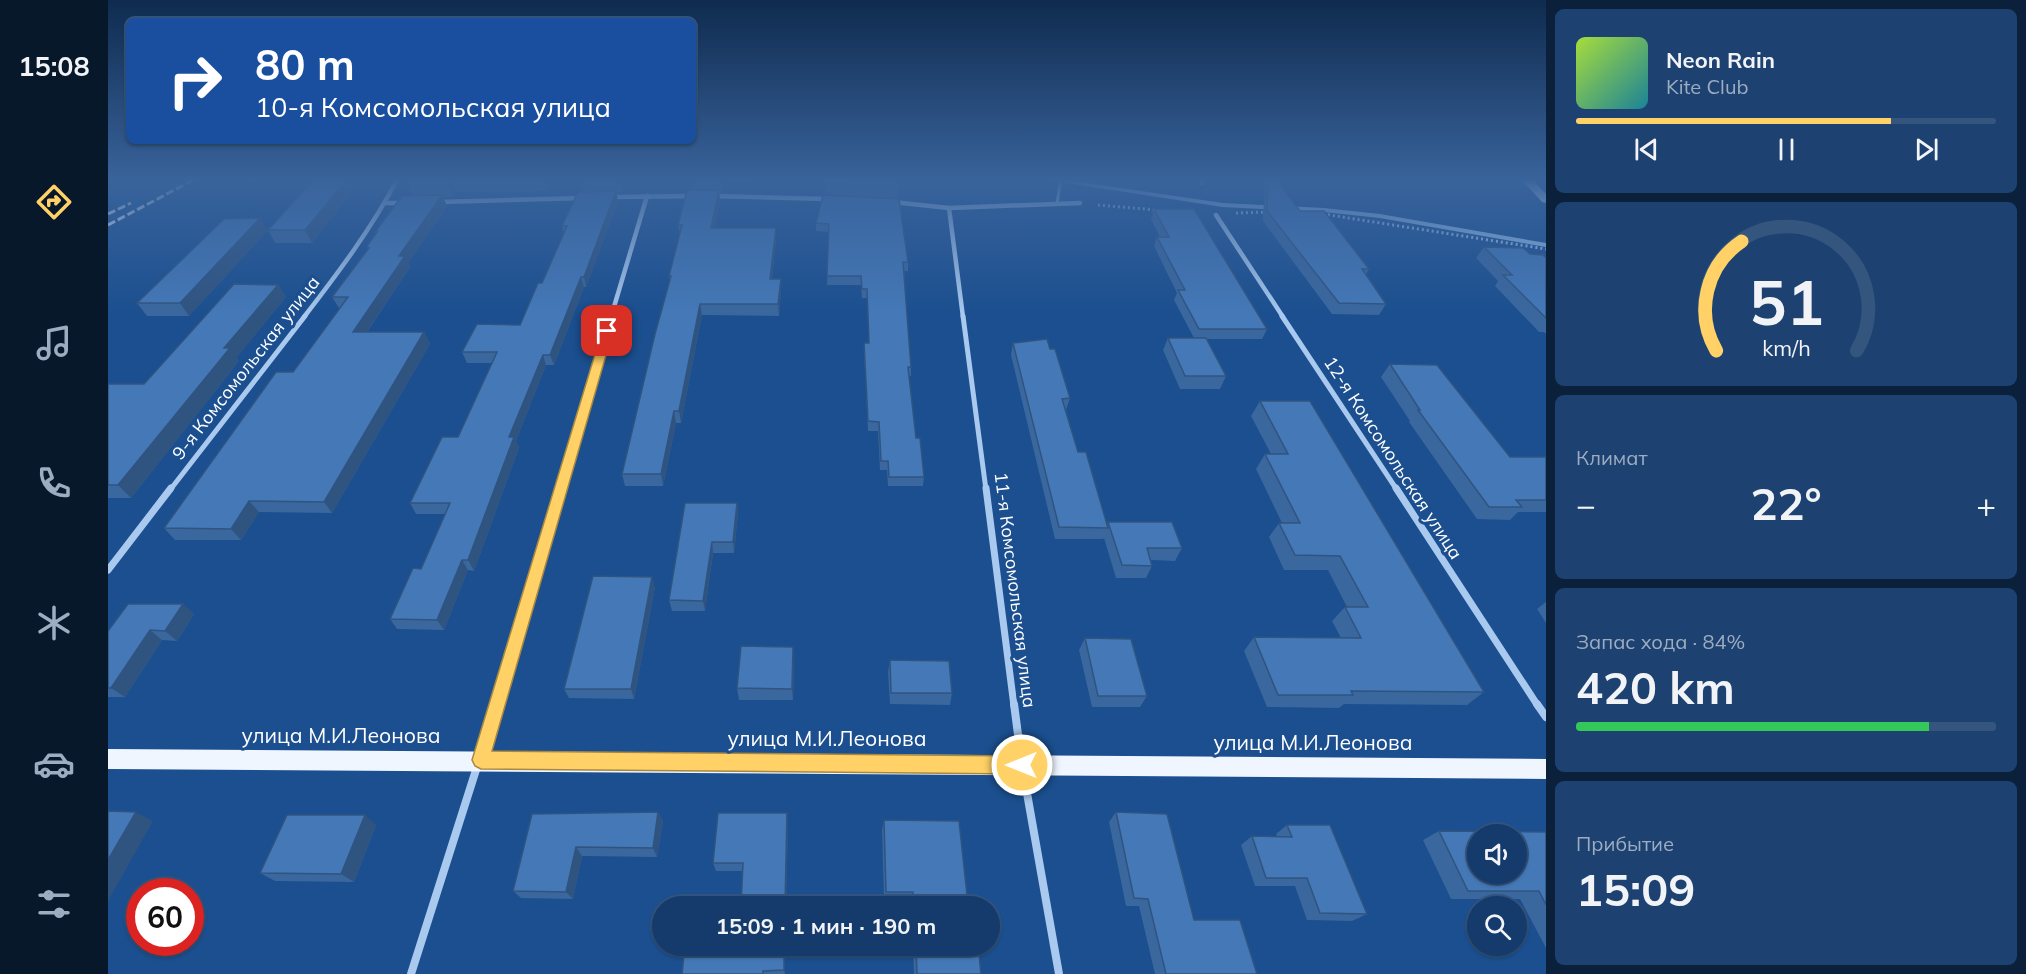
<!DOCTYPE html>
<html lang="ru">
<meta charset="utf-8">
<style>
:root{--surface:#143b6b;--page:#1d4271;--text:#f1f3f6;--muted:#9dadc1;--line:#33557e;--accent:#ffd166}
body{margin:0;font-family:Mulish,sans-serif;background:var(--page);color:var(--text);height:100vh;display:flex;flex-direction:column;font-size:22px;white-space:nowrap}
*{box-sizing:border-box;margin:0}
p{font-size:20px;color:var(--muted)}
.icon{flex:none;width:33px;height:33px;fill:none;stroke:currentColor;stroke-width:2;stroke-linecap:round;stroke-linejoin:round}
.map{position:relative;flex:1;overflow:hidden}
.sheet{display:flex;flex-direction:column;gap:9px;padding:9px;background:#0b203b;width:480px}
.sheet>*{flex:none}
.guide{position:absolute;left:18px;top:18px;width:570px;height:126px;border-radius:9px;box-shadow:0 2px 4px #0004,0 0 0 2px var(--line);background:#1a4fa0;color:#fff;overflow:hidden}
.controls{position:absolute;left:1359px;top:824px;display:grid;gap:12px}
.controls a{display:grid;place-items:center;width:60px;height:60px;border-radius:50%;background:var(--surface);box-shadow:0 2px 4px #0004,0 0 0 2px var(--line);font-size:30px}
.speed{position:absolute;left:18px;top:878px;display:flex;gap:12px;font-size:30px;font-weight:700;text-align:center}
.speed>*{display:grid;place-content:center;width:78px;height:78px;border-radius:50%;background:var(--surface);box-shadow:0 2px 4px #0004,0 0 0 2px var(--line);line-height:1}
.speed .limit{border:9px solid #d22;background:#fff;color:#111}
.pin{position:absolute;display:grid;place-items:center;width:51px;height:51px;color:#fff;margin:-26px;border-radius:12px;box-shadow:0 3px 9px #0006}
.me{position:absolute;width:66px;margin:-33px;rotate:270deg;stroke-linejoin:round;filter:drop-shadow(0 0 4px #0008)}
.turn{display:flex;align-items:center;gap:21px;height:126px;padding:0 30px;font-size:27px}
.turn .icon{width:78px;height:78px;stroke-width:2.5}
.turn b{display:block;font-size:42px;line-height:51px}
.big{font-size:45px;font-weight:700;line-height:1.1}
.sheet .widget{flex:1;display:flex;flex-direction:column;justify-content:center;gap:9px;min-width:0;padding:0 21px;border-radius:9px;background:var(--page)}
.sheet .dial{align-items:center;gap:0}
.dial svg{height:156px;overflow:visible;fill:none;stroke:var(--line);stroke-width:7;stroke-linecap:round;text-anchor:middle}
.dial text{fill:var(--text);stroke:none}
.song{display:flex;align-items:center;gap:18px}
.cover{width:72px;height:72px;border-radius:9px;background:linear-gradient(135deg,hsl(80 70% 55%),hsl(190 70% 35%))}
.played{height:6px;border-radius:3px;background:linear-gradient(90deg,var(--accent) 75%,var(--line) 75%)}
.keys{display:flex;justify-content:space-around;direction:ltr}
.heat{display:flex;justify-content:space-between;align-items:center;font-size:33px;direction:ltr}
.charge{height:9px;border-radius:4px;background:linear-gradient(90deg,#34c759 84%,var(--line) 0)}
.trip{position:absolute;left:544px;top:896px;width:348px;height:60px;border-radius:30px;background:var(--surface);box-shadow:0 2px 4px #0004,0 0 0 2px var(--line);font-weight:700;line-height:60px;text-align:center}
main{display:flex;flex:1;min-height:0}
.tabs{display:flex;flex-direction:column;width:108px;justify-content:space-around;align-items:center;background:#08182b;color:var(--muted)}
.tabs .icon{width:42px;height:42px}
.tabs .active{color:var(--accent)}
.tabs b{font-size:27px;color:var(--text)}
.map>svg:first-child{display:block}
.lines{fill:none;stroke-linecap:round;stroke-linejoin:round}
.stream{fill:#9cc4f0;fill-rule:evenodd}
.path{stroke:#a9c9ee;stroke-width:3;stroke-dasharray:2 3;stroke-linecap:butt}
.service{stroke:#a9c9ee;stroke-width:3}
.minor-far3{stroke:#a9c9ee;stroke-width:4.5}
.minor-far2{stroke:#a9c9ee;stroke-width:5}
.minor-far1{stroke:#a9c9ee;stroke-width:7}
.minor{stroke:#a9c9ee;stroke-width:8}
.primary{fill:#f0f6ff;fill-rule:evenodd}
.rail{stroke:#fff;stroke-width:3;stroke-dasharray:8 3;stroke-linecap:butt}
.wall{fill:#3a679d}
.shaded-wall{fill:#305480}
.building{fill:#4478b7;stroke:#305480;stroke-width:1.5;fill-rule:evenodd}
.route{fill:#ffd166;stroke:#a68842;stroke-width:1.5}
.labels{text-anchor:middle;stroke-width:6;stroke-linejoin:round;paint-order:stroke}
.street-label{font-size:18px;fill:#fff;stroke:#1b4f8f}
.near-street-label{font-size:21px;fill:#fff;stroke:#1b4f8f}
</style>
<main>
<nav class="tabs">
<b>15:08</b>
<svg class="icon active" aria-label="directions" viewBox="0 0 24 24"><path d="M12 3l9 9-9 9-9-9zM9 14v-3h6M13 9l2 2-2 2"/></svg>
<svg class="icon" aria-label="music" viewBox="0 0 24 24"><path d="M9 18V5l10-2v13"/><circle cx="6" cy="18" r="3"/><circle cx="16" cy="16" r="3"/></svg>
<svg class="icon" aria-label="phone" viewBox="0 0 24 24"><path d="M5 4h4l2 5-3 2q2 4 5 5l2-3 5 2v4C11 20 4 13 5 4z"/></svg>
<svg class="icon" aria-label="climate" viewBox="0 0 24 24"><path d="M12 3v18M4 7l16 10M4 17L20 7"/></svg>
<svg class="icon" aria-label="car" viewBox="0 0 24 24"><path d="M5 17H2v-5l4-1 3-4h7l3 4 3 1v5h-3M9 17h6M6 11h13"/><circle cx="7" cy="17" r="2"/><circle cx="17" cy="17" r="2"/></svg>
<svg class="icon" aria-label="filters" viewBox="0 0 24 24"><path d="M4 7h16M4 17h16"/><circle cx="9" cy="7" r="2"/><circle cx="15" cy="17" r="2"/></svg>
</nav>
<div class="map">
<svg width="1438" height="974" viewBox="0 0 1438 974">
<rect width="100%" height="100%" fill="#1b4f8f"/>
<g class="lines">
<path class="stream" d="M926,178H945L1115,203L1216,208L1272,214L1438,243V247L1272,218L1216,212L1115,207Z"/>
<g class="path">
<path d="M990,205L1049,210"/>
<path d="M1128,213L1159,212"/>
<path d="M1215,214L1438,249"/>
</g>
<path class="service" d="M949,204L953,178"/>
<g class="minor-far3">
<path d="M1091,178L1094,183"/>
<path d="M605,196L721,199"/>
<path d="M503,197L586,196"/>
<path d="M329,202L475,198"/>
<path d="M785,202L841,208L972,203"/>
<path d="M277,203H295"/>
<path d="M841,208L855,317"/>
<path d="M1108,215L1175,317"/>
<path d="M196,317C230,273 264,228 290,178"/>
<path d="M503,317L539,196"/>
</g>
<g class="minor-far2">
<path d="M855,316L878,490"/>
<path d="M1174,316L1289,490"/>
<path d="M62,490L197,316"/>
<path d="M452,490L504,316"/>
</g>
<g class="minor-far1">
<path d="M878,488L906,706"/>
<path d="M1288,488L1430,706"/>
<path d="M0,570L63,488"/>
<path d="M389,706L453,488"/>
</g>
<g class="minor">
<path d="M906,704L914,765L951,974"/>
<path d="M1429,704L1438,717"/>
<path d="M303,974L389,704"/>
</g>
<g class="primary">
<path d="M1412,178H1423L1438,194V203L1434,202Z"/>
<path d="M0,749L1438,759V779L0,769Z"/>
</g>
<g class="rail">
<path d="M0,214L23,203"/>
<path d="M0,225L89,178"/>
</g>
</g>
<g class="wall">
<path d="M207,178H255L204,243H167L160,230Z"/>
<path d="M306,178H440V191L348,192L345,197H335L339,206L300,263L302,267L259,332H316L322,344L224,513L151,512L133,540H67L56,528L185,372L232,308H231L224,297L260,249L259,246L267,234V232L304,196L300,186Z"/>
<path d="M519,178L514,192H508L510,201L478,287H476L446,365H438L408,441L411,448L366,571L360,570L336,630L289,629L282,619L313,569L337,514H308L302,503L350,437L384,363H359L354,352L412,325L434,283L456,234L454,226L476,192L473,181Z"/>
<path d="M582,178H642L641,183L616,182L614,192H611L612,201L607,228H668V239L664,279L673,290L671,316L594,315L573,423H568L555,486H517L514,474L562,282L561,276L572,234L570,225L583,190Z"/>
<path d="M793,178L789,198L717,195V183Z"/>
<path d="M1157,178H1167L1192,211L1261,269L1258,274L1278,304L1271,315L1224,314L1155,221Z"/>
<path d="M715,195L800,262V271H796L803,367V376H801L808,438L816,477L815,486H780L779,470H772L770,431H760L756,352V343H761L759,298H754L753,285H719L721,232L708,231V223Z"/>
<path d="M1046,209L1159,329L1154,339H1099L1118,376L1112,389H1072L1055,350L1060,338H1086L1066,300L1069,293L1046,246L1049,237H1052L1043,219Z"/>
<path d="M152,218L159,231L81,316H39L29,303Z"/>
<path d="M1376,247L1438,258V334L1436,332H1431L1387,286L1390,281L1368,258Z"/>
<path d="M170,285L178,297L128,358L131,361L23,498H0V384H36Z"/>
<path d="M905,343L942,349L962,398L958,410L970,452L999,524L1000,522L1074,548L1067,561L1043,560L1044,566L1038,578H1008L996,538L995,539H947L903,355Z"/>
<path d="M1282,364L1402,457H1438V512H1410L1402,520L1369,519L1301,422L1302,421L1273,377Z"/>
<path d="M1152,401L1376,692L1359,705L1236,704L1231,708L1159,707L1136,651L1146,637L1233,638L1224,621L1237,607H1239L1220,570H1176L1161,537L1171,523H1174L1148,469L1157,454H1163L1143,416Z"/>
<path d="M629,503L630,514L626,553H605L597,611H564L561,600Z"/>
<path d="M547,587L526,699L461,698L456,689Z"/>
<path d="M1438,602V623L1429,609Z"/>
<path d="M86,614L69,641L54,640L17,697H0V631Z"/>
<path d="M977,638L1039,696L1032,707H984L971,650Z"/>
<path d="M685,647L686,658L685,700H631L629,688Z"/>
<path d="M782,660L844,693L842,705L782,704L780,672Z"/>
<path d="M550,812L555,821L549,857L474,856L465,899L413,898L405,891L424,814Z"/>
<path d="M1008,812L1086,920L1149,974H1047L1031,906H1018L1001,822Z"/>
<path d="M776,820L865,906H803L802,900H776L774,830Z"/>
<path d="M680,823L678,906H633L635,871H608L605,863Z"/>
<path d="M268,825L246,882L167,881L152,873Z"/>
<path d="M1179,825L1259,914L1244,921L1199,920L1187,886H1147L1133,845L1144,836L1169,837L1168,834Z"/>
<path d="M1331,831L1438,832V948L1412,899H1343L1315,840Z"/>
<path d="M677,945V974H574Z"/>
<path d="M805,945H870L873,974H806Z"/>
</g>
<g class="shaded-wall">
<path d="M240,178H255L204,243L197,230Z"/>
<path d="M437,178H440V191L437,179Z"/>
<path d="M512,178H519L514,192L511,180Z"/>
<path d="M613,178H615L616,182L614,192Z"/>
<path d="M791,178H793L789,198L790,186Z"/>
<path d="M344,180L348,192L345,197L340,185Z"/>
<path d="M611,190L612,201L605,239L603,228Z"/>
<path d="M508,191L510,201L478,287L476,277Z"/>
<path d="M334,195L339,206L300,263L302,267L251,343L245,332L291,256Z"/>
<path d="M152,218L159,231L81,316L72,303Z"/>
<path d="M668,228V239L663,290L662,279Z"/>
<path d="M473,277L476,287L446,365L442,355Z"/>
<path d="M673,279V290L671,316L670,304Z"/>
<path d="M170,285L178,297L128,358L131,361L23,498L10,485L116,348Z"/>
<path d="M592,304L594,315L573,423L571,411Z"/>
<path d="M316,332L322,344L224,513L216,502Z"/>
<path d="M435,355L438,365L408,441L411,448L366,571L360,560L401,437Z"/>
<path d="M566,411L568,423L555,486L553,474Z"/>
<path d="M141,501L151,512L133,540L123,529Z"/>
<path d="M629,503L630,514L626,553L625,542Z"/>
<path d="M604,542L605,553L597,611L595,601Z"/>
<path d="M354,560L360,570L336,630L329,620Z"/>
<path d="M544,577L547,587L526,699L523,689Z"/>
<path d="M75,604L86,614L69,641L57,631Z"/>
<path d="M42,630L54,640L17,697L3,688Z"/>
<path d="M685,647L686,658L685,700L684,689Z"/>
<path d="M28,812L45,821L0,901V860Z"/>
<path d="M550,812L555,821L549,857L545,848Z"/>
<path d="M679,813L680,823L678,906H677Z"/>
<path d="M257,815L268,825L246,882L233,874Z"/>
<path d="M468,847L474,856L465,899L458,892Z"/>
<path d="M676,945H677V974L676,970Z"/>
</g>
<g class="building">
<path d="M207,178H240L197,230H160Z"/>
<path d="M306,178H437V179L344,180L340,185L300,186Z"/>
<path d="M475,178H512L511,180L473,181Z"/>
<path d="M582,178H613V180H581Z"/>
<path d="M718,178H791L790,186L717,183Z"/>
<path d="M1160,178H1167L1192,211H1216L1261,269H1254L1278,304L1231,303L1159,211Z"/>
<path d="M579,190H611L603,228H668L662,279H673L670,304H592L571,411H566L553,474H514L547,334L563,276H561L574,225H570Z"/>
<path d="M508,191L476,277H473L442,355H435L401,437H406L360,560H354L329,620L282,619L305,568L313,569L342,503H302L334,437H350L389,352H354L369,324L412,325L430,283H434L459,226H454L470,192Z"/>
<path d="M334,195L291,256H297L245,332H316L216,502L141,501L123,529L56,528L168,372H185L240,297H224L261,248L259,246L269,232H267L294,196Z"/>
<path d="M715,195L791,199L800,262H795L803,367H800L808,438H812L816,477H781L780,461H773L771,422L760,421L756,343H761L759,289H754L753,276H719L721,224L708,223Z"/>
<path d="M1046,209H1086L1159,329H1091L1070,290H1077L1049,237H1061Z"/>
<path d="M152,218L72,303H29L116,219Z"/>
<path d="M1376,247L1415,248L1422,254L1435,255L1438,258V318L1395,275H1404Z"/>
<path d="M126,284L170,285L116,348H122L10,485H0V384H36Z"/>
<path d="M1060,338H1098L1118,376H1077Z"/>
<path d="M939,339L942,349H947L962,398L954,399L970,452H978L1000,528L951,527L905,343Z"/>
<path d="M1282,364L1329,365L1402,457H1438V500H1408L1414,507H1381L1310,410H1312Z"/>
<path d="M1152,401H1202L1376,692L1243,691L1245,695H1170L1146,637L1253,638L1237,607H1260L1232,556L1187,555L1171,523H1192L1157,454H1180Z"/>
<path d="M577,503H629L625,542H604L595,601L561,600Z"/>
<path d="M1000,522H1064L1074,548H1039L1044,566L1014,565Z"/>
<path d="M485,576L544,577L523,689H456Z"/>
<path d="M20,604H75L57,631L42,630L3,688H0V631Z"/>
<path d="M977,638L1023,639L1039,696H990Z"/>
<path d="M633,646L685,647L684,689L629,688Z"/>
<path d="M782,660L841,661L844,693H783Z"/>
<path d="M0,811L28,812L0,860Z"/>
<path d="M550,812L545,848L468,847L458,892L405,891L424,814Z"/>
<path d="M1008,812L1059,814L1086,920H1132L1149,974H1058L1040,899L1026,898Z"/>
<path d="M610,813H679L677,906H633L635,863H605Z"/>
<path d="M179,815H257L233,874L152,873Z"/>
<path d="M776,820L851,821L859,895H864L865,906H805V892H778Z"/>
<path d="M1179,825H1222L1259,914L1212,913L1199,878H1158L1144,836L1184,837Z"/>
<path d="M1331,831L1438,832V905L1431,891H1360ZM1370,834H1408V873H1370Z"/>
<path d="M577,945H676V970L655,971V974H574Z"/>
<path d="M808,945H870L873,974H809Z"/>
</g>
<linearGradient id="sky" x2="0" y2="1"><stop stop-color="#0f2b4f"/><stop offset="0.57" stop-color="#39639b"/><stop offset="1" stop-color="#39639b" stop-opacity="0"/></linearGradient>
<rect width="1438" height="315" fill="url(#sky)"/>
<path class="route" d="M499,328L505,331L384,751L914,756L921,758L923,765L921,771L914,774L373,769L367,766L364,760L494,331Z"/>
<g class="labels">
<g class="street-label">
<text transform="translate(138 368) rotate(-52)" y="6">9-я Комсомольская улица</text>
<text transform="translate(1285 458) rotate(57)" y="6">12-я Комсомольская улица</text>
<text transform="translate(907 590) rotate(83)" y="6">11-я Комсомольская улица</text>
</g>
<g class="near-street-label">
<text x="233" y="743">улица М.И.Леонова</text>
<text x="719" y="746">улица М.И.Леонова</text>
<text x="1205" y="750">улица М.И.Леонова</text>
</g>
</g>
</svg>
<div class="controls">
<a><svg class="icon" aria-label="sound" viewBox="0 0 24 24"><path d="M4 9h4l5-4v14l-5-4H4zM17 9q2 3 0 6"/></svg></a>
<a><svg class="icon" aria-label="search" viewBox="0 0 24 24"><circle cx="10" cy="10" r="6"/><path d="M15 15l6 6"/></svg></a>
</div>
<div class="speed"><div class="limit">60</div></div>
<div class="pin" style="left:499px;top:331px;background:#d93025"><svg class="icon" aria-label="arrive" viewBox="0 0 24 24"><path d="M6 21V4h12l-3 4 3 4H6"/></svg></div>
<svg class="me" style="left:914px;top:765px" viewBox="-20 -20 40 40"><circle r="17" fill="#ffd166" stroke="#fff" stroke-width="3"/><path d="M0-11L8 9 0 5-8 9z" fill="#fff"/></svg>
<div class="trip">15:09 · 1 мин · 190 m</div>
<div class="guide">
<div class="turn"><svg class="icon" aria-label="right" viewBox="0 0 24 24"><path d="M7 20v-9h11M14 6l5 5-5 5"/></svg><div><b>80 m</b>10-я Комсомольская улица</div></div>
</div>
</div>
<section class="sheet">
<div class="widget">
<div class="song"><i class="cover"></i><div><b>Neon Rain</b><p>Kite Club</p></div></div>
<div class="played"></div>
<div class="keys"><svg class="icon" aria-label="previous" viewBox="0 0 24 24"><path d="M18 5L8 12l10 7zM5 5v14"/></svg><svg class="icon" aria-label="pause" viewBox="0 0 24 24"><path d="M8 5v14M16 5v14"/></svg><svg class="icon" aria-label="next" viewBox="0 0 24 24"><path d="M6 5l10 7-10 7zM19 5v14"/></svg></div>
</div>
<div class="widget dial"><svg viewBox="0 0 100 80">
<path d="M14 69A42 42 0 1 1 86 69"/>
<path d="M14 69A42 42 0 0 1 27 13" stroke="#ffd166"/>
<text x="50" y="56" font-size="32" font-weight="700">51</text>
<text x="50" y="72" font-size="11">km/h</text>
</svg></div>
<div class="widget"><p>Климат</p>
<div class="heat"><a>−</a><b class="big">22°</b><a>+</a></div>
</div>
<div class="widget"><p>Запас хода · 84%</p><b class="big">420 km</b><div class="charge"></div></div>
<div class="widget"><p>Прибытие</p><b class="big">15:09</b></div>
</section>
</main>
